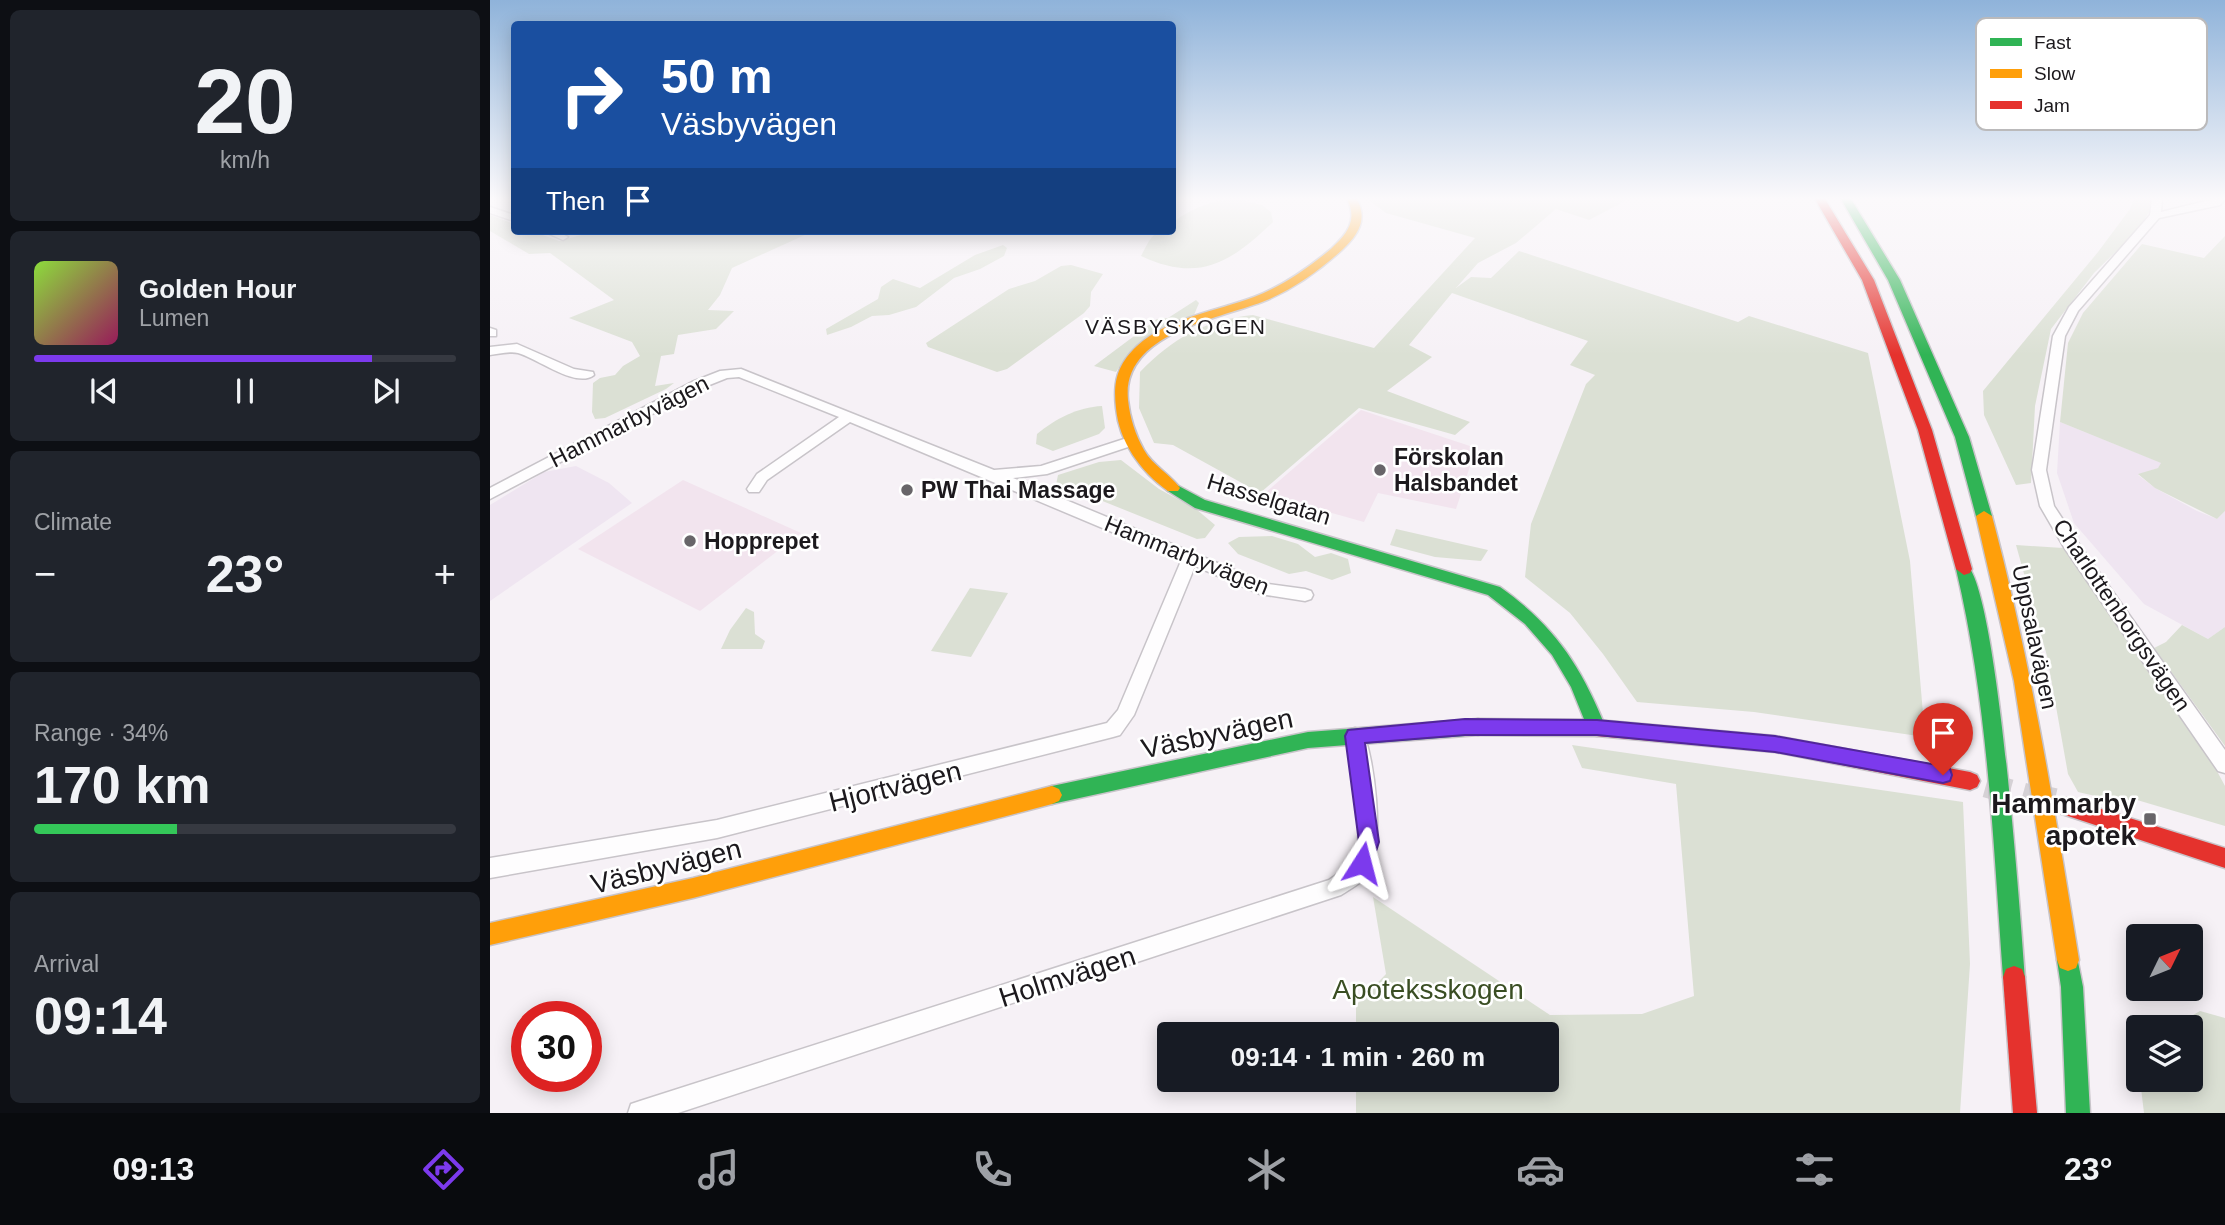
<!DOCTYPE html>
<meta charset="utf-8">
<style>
:root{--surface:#171b24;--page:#20242c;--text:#f1f3f6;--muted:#9ea1a6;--line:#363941;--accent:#7c3aed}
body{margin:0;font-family:Helvetica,sans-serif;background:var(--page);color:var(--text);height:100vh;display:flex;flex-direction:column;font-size:26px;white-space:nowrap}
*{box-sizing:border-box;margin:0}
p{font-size:23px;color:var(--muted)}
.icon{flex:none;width:38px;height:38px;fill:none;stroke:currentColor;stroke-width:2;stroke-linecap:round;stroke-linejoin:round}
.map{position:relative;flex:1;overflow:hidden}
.panel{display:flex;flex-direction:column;gap:10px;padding:10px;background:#0d0f14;width:490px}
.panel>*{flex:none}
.banner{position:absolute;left:21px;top:21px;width:665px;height:214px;border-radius:7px;box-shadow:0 4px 18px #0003;background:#1a4fa0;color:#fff;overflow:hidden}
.needle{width:46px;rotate:47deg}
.fabs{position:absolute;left:1636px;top:924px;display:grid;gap:14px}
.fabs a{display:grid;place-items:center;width:77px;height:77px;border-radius:7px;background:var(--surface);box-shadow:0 4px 18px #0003;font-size:35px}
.speed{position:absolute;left:21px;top:1001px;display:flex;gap:14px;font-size:35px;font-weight:700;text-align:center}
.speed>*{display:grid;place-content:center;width:91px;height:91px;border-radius:50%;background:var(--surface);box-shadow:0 4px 18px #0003;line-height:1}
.speed .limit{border:10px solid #d22;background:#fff;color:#111}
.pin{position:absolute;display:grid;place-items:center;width:60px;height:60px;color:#fff;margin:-72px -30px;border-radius:50% 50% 50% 0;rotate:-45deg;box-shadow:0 0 7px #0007}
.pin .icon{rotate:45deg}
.me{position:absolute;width:77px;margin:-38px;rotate:9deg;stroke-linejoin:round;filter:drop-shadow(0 0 5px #0008)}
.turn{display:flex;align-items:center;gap:24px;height:147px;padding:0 35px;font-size:32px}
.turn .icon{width:91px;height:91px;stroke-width:2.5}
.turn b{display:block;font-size:49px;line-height:60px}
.then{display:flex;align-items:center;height:66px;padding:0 35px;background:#0003;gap:14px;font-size:26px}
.big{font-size:52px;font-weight:700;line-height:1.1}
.panel .widget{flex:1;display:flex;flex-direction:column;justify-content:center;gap:10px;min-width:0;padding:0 24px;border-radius:10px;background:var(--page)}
.panel .dial{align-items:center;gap:0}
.dial b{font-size:91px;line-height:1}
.song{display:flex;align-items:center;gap:21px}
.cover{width:84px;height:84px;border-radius:10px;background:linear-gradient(135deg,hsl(90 70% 55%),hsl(330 70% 35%))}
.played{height:7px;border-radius:4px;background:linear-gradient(90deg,var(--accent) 80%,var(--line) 80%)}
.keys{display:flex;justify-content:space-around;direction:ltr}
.heat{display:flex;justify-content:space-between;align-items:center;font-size:38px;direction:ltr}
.charge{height:10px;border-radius:5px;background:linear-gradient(90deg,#34c759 34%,var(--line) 0)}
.trip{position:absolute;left:667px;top:1022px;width:402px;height:70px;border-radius:7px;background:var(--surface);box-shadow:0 4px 18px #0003;font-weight:700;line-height:70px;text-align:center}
.tabs{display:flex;height:112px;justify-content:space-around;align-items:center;background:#090b0e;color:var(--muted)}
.tabs .icon{width:49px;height:49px}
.tabs .active{color:var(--accent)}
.tabs b{font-size:32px;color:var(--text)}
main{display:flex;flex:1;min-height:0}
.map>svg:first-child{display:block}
.built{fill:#efe5f1}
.education{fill:#f2e4ee}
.green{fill:#dbe0d4}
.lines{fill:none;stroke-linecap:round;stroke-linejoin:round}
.secondary-tunnel-far1{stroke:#d5d1d5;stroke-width:25;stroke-dasharray:25 13;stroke-linecap:butt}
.secondary-tunnel{stroke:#d5d1d5;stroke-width:32;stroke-dasharray:32 16;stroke-linecap:butt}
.street-casing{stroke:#c8c4c9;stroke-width:3}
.fast-casing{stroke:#c8c4c9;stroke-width:3}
.slow-casing{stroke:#c8c4c9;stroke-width:3}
.jam-casing{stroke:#c8c4c9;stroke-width:3}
.street{fill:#fefdfe;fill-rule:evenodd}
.fast{fill:#30b455;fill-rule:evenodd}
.slow{fill:#ff9f0a;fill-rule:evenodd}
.jam{fill:#e5322d;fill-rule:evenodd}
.route{fill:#7c3aed;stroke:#51269a;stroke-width:2}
.poi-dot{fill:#686569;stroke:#fff;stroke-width:2.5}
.labels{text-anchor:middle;stroke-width:5;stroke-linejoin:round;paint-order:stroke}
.far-neighbourhood-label{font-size:21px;letter-spacing:2px;fill:#1c191d;stroke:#fff}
.street-label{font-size:23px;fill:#1c191d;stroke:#fff}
.poi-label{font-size:23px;font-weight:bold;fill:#1c191d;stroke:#fff;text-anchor:start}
.near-street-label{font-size:28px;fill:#1c191d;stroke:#fff}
.near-poi-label{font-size:28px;font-weight:bold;fill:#1c191d;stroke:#fff;text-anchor:end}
.near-park-label{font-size:28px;fill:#3a4e23;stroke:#fff}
.key{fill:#fff;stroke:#bbbabb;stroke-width:2}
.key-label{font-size:19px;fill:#1c191d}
</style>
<main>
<section class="panel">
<div class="widget dial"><b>20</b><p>km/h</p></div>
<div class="widget">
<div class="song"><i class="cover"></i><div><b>Golden Hour</b><p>Lumen</p></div></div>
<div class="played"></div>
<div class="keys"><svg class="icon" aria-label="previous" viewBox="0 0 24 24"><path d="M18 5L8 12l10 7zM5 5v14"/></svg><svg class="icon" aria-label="pause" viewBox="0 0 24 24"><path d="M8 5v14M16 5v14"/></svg><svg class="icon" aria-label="next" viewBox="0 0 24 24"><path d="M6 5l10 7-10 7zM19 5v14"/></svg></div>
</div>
<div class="widget"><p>Climate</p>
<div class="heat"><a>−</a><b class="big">23°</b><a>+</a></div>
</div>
<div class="widget"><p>Range · 34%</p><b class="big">170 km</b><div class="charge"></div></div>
<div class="widget"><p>Arrival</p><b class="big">09:14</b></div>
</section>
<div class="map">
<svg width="1735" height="1113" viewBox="0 0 1735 1113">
<rect width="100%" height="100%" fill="#f6f1f6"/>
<g class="built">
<path d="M1570,422L1672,463L1668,468L1648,475L1665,488L1707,511L1727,519L1735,511V627L1718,639L1654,604L1584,523L1567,473Z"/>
<path d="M86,466L119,483L142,503L0,601V505L54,472Z"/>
</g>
<g class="education">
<path d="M871,410L986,448L966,509L888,493L874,522L774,494Z"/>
<path d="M193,480L311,533L210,611L88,549Z"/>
</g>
<g class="green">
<path d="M749,199L772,205L781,212L783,222C740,263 709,283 651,256C661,238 661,231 682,231L683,222C702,208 725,199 749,199Z"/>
<path d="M877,199H1139L1099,220L1066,209L1026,243L988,263L966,288L981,277L1001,278L1029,251L1248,322L1259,316L1378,353L1420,561L1435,737L1264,712L1147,702L1113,654L1080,613L1035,577L1041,524L1096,384L1105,375L1080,365L1098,341L962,293L919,345L942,357L897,391L980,422L965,435L869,408L770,493L683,445L664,443L649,408L650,372C683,338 715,320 763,315L884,348L985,238L896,213Z"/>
<path d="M1644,199H1661L1659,212L1648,230L1604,273L1561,329L1545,406L1541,483L1526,485L1494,415L1493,391L1608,252L1640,209Z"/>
<path d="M0,215L24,224V231H42L69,241L106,231H360L317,234L242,268L230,295L218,310L244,311L226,329L188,335L184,354L171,356L165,386L184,383L176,389L115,418L105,419L102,412L103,383L110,378L125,375L133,366L150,356L142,342L79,318L124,300L60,253L39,254L0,231Z"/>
<path d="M1735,236V511L1727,519L1665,488L1648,474L1668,468L1671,463L1570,422L1578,343L1593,313L1652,244L1714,258Z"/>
<path d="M513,245L517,248L514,256L490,269L464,278L426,307L399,315L382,316L361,327L337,335L336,329L388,299L391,287L403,279L430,288L485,255Z"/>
<path d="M581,265L613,274L601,292L600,306L594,313L517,369L507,372L438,347L436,343L519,289L545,281L571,266Z"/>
<path d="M706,300L709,303L704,315C674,326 644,345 626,372L604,366L667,319L678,318Z"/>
<path d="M612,406L615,428L609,434L563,451L546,444L547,434C565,419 588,407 612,406Z"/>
<path d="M631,460L669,489L706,509L725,525L715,538L707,539L600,496L596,500L566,485L568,475L609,462Z"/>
<path d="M906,529L998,550L991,561L945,557L900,545Z"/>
<path d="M782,536L808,544L825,557L841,553L858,559L861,573L842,580L816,571L799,574L748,554L738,543L749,537Z"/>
<path d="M1526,545L1573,548L1682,701L1728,773L1735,786V826L1647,800L1627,801L1588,792L1578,774L1557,656Z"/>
<path d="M480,588L518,593L481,657L441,651Z"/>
<path d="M256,608L264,612L265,634L275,641L272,649H231L240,630Z"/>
<path d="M1692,625L1718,639L1735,627V746L1664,648L1676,642Z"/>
<path d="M1082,745L1473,802L1480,964L1470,1113H866V1080H1057V1034H866V1005L896,974L883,897L1060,1015L1152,1014L1204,996L1186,784L1092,768Z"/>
<path d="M1710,1011L1735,1018V1113H1654L1650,1080H1701V1027H1682Z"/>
</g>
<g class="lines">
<path class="secondary-tunnel-far1" d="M1496,785L1561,803"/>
<path class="secondary-tunnel" d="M1555,802L1564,804"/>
<g class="street-casing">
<g id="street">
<path d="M1662,199H1672L1671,212L1724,199H1735L1730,205L1669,218L1588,311L1575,336L1556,470L1564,506L1587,541L1735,750V773L1728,771L1575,549L1550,506L1542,470L1563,336L1579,307L1660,215Z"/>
<path d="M0,207L24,215V221L0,213Z"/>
<path d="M53,231H67L78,237L73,240Z"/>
<path d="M0,328L6,330V336H0Z"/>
<path d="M27,344L84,369L103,372L104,375C86,389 47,358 28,353C20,351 8,354 0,355V347Z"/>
<path d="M251,369L504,470L551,466L634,439H644L646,442L644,445L557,474L523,478L778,584L815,589L821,591L823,595L821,599L815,601L770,594L705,566L644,715L630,735L623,737L227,838L0,878V858L227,820L617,723L628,710L691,561L360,422L277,480L269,492H259L257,489L267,474L349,417L249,377L237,378L212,388L0,499V488L202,382L230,371Z"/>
<path d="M865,728L872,730C885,758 894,842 880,870C874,882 862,888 851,895L188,1113H138L141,1104L150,1101L839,880C847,874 859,868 864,858C876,832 861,765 856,736L858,730Z"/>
</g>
</g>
<g class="fast-casing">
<g id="fast">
<path d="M1351,199H1361L1410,280L1479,437L1502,516L1499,520L1494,521L1486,516L1465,437L1398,280Z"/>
<path d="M683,483L715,500L1010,587C1065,626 1091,666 1116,728L1114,734L1107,736L1100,734L1081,687L1062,655L1035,624L998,595L705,508L678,491L676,488Z"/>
<path d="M1474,563C1507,573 1531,927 1535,977L1532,985L1524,988L1516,985L1513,977C1503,840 1498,703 1466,569Z"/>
<path d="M988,719L995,721L997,727L995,733L988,735L818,748L562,804L555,801L552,795L555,789L562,786L818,732Z"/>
<path d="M1578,949L1586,952L1593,987L1600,1113H1576L1571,987L1567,960L1570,952Z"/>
</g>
</g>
<g class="slow-casing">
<g id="slow">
<path d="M857,199H867C878,220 868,235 852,250C830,270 805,288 777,300C731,319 631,332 638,400C640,418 645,434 654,450C663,466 680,474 690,488L688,491H678C651,472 629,442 626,408C623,382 627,365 647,346C677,318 727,311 764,297C793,286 818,268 841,249C857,234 868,221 857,199Z"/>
<path d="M1494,511L1502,516C1541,662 1565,811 1589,960L1586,968L1578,971L1570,968L1567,960L1524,681L1486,516Z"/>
<path d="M562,786L569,789L572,795L569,801L562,804L203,898L0,945V923L203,878Z"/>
</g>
</g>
<g class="jam-casing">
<g id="jam">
<path d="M1325,199H1335L1384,280L1442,430L1482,569L1480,573L1474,575L1466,569L1428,430L1372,280Z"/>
<path d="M988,719L1107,720L1285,736L1480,772L1487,775L1490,781L1487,787L1480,790L1285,752L1107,736L988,735L981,733L979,727L981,721Z"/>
<path d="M1576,798L1735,848V868L1569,813L1566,807L1569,801Z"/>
<path d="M1524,966L1532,969L1535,977L1547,1113H1523L1513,977L1516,969Z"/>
</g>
</g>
<use href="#street" class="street"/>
<use href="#fast" class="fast"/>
<use href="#slow" class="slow"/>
<use href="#jam" class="jam"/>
</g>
<linearGradient id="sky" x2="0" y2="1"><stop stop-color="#8fb3da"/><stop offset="0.56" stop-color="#fbf9fb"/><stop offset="1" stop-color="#fbf9fb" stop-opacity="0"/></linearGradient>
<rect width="1735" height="355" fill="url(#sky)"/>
<path class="route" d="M975,719L1107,720L1285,736L1453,766L1460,769L1462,775L1460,781L1453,783L1285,752L1107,735H975L875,743L889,842L880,870L872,873L865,870L862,863L869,842L855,736L858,730Z"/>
<g class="poi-dot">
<circle cx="890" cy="470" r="7"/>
<circle cx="417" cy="490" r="7"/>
<circle cx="200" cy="541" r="7"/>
<rect x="1653" y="812" width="14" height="14" rx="3.5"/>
</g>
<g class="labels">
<g class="far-neighbourhood-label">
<text x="686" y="334">VÄSBYSKOGEN</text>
</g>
<g class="street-label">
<text transform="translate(139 421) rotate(-27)" y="8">Hammarbyvägen</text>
<text transform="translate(779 499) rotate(17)" y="8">Hasselgatan</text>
<text transform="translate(697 555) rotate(22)" y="8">Hammarbyvägen</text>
<text transform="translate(1632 615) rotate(56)" y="8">Charlottenborgsvägen</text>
<text transform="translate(1545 637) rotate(78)" y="8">Uppsalavägen</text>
</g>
<g class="poi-label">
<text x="904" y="465">Förskolan<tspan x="904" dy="26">Halsbandet</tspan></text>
<text x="431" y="498">PW Thai Massage</text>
<text x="214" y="549">Hopprepet</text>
</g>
<g class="near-street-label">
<text transform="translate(727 733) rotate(-12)" y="10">Väsbyvägen</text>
<text transform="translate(405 786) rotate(-14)" y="10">Hjortvägen</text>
<text transform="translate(176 866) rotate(-14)" y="10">Väsbyvägen</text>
<text transform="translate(577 976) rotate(-18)" y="10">Holmvägen</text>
</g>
<g class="near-poi-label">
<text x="1646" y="813">Hammarby<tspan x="1646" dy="32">apotek</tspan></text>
</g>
<g class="near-park-label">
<text x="938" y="999">Apoteksskogen</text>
</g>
</g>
<rect x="1486" y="18" width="231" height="112" rx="10" class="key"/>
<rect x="1500" y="38" width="32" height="8" fill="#30b455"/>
<rect x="1500" y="69" width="32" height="9" fill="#ff9f0a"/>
<rect x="1500" y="101" width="32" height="8" fill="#e5322d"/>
<g class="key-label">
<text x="1544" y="49">Fast</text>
<text x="1544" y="80">Slow</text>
<text x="1544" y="112">Jam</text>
</g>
</svg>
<div class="fabs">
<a><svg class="needle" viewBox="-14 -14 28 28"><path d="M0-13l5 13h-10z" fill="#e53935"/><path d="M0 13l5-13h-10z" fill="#9ea1a6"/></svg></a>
<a><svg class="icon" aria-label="layers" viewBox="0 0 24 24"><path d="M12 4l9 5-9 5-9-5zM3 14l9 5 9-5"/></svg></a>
</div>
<div class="speed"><div class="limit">30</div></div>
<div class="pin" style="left:1453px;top:775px;background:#d93025"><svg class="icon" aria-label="arrive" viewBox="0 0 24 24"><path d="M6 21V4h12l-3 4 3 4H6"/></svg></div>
<svg class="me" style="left:872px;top:863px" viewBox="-20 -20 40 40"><path d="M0-17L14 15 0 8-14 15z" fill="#7c3aed" stroke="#fff" stroke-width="4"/></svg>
<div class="trip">09:14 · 1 min · 260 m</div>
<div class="banner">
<div class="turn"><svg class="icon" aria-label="right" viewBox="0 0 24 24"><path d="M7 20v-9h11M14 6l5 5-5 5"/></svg><div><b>50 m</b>Väsbyvägen</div></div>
<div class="then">Then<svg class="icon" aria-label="arrive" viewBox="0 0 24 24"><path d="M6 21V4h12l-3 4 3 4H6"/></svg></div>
</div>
</div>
</main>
<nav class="tabs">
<b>09:13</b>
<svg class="icon active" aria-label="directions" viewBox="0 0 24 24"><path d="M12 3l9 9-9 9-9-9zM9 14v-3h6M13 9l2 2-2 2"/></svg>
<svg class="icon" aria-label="music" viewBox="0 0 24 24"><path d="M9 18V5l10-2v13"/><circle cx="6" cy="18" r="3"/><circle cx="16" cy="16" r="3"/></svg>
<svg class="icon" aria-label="phone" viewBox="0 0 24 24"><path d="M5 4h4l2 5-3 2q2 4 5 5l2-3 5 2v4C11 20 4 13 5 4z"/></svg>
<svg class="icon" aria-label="climate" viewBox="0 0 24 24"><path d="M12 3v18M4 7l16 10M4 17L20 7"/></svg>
<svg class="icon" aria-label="car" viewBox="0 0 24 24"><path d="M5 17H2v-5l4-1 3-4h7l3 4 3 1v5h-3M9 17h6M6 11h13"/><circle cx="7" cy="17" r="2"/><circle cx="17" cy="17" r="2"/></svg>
<svg class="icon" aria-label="filters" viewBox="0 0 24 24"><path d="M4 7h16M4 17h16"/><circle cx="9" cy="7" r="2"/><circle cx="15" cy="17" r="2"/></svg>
<b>23°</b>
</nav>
